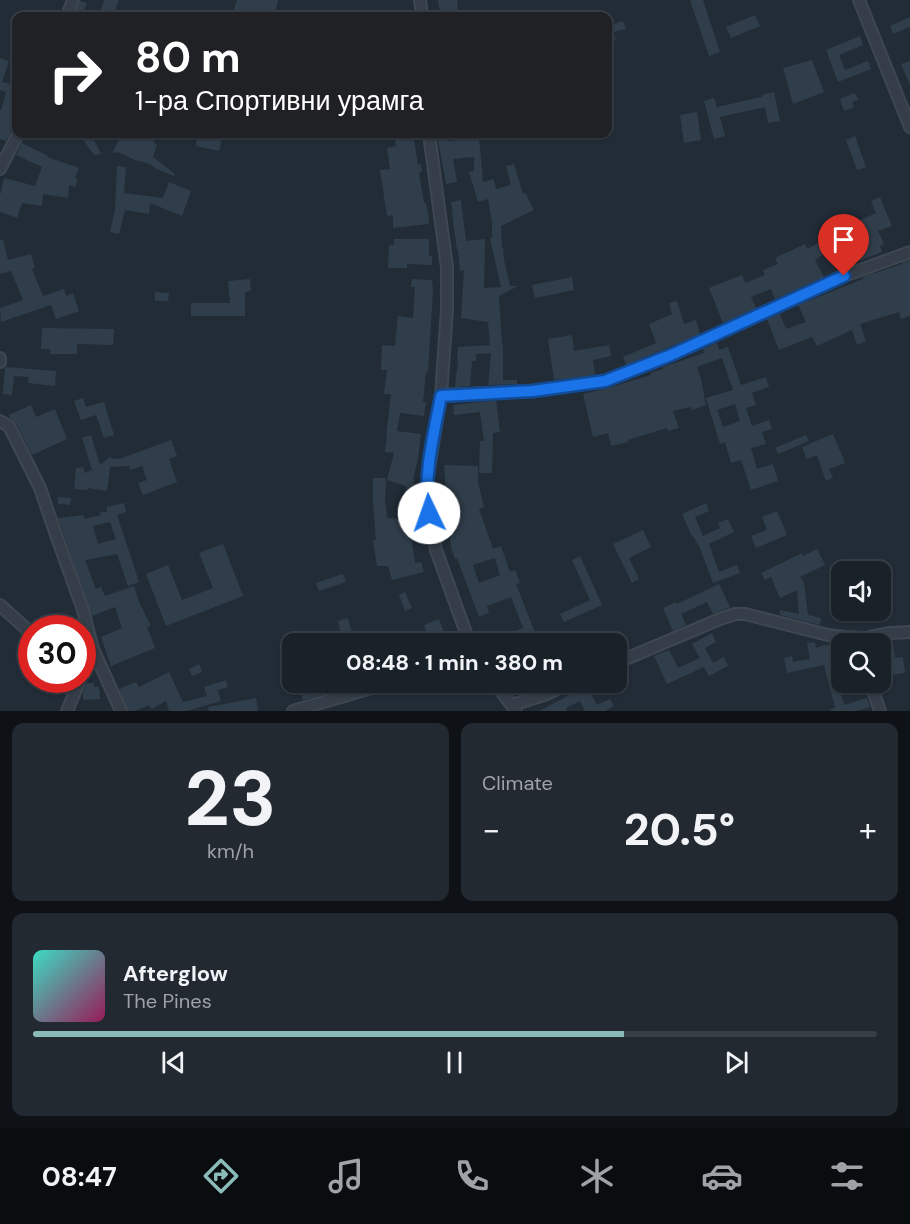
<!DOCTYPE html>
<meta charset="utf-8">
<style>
:root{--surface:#192129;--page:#222931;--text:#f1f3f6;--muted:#9fa3a8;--line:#373e46;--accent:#8bbbb9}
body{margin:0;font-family:"DM Sans",sans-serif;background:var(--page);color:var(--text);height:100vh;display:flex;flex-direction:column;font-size:22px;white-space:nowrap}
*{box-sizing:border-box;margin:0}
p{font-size:20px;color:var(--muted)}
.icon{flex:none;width:33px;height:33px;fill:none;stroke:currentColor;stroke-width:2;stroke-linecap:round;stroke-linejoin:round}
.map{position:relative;height:711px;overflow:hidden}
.side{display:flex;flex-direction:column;gap:12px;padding:12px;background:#0e1217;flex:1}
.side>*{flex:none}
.hud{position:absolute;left:12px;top:12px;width:600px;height:126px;border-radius:12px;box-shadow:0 2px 4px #0004,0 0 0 2px var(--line);background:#202124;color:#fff;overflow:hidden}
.controls{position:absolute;left:831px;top:561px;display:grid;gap:12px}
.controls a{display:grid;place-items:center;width:60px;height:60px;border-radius:12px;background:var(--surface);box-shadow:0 2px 4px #0004,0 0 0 2px var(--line);font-size:30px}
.speed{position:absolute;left:18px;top:615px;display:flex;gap:12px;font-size:30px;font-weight:700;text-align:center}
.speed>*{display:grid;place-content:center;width:78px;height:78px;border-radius:50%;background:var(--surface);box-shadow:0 2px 4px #0004,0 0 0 2px var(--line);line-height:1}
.speed .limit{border:9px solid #d22;background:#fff;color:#111}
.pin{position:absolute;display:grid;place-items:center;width:51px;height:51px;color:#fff;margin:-62px -26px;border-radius:50% 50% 50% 0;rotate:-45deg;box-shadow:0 0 6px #0007}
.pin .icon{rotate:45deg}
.me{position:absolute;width:66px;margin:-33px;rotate:357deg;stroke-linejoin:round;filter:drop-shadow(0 0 4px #0008)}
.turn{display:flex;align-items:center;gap:21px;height:126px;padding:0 24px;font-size:27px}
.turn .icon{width:78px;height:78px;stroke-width:2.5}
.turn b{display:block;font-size:42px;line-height:51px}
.big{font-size:45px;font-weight:700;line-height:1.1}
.side .widget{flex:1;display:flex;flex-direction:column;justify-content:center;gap:9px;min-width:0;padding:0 21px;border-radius:12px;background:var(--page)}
.side .dial{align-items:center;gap:0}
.dial b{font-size:78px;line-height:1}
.song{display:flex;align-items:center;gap:18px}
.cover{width:72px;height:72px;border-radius:9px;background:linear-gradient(135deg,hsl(170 70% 55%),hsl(330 70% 35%))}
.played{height:6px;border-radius:3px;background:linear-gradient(90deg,var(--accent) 70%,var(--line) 70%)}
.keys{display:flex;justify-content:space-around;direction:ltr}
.heat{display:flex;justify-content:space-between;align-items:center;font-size:33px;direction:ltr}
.side .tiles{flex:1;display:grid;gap:12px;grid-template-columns:1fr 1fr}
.widget:last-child{grid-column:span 2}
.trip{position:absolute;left:282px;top:633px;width:345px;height:60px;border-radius:12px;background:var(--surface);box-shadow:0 2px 4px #0004,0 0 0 2px var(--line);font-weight:700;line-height:60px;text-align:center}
.tabs{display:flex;height:96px;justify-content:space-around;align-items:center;background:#0a0d10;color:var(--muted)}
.tabs .icon{width:42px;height:42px}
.tabs .active{color:var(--accent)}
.tabs b{font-size:27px;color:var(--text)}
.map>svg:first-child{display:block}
.building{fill:#303e4b;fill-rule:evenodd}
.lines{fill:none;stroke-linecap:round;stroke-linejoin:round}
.street-casing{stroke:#3e4751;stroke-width:14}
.street{stroke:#353e48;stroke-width:10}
.route-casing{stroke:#114b97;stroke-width:15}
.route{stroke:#1a73e8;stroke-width:10}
</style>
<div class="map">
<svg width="910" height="711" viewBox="0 0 910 711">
<rect width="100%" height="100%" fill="#212c37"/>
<g class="building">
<path d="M104,0H119L113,16H99Z"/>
<path d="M237,0H278L275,16L257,14V16H232Z"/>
<path d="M438,0H457L458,11L440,13Z"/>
<path d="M690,0H703L720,52L709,56Z"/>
<path d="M80,1L87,3L82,16H75Z"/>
<path d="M755,15L760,26L731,38L726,27Z"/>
<path d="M910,17V27L893,34L890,26Z"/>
<path d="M608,19H609L611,25L623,21L626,29L613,32L616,40L608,43Z"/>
<path d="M860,36L863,45L839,55L845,70L868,61L871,69L838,82L826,50Z"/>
<path d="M0,58L9,61L2,82L16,85V121L6,141L0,139V110L1,111L6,92L0,90Z"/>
<path d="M812,60L824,92L793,104L783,68Z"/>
<path d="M910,61V85L901,64Z"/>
<path d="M774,92L780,121L768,123L765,107L720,117L725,136L714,139L704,101L714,98L717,107L762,97V95Z"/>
<path d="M855,93L858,100L852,102L854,107L844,111L840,99Z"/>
<path d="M697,112L701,140L684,143L680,115Z"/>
<path d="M79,134H91L101,154L94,155Z"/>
<path d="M122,134H156L154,143L157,144L153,157L175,174L174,176L155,168L150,164L135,160L118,152L112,153Z"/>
<path d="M197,134H223L219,151L196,146Z"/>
<path d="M394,134H413L418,165L421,164L422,172L419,173L424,203H426L428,213L429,224L393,228V215L387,216L380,170L390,169L387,148L396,146Z"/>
<path d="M437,134H447L448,141L479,138L483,182L494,179L496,189L511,185L506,166L514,164L523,194L525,192L534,210L501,226L502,248H503L504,260L510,286H518L499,296L502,345H503V380H517V384L488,385L491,353L476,354V361H472L470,386L455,387L458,361L457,360L458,347L490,345L488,322L461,318L464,270L460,271L458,250H457L452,212H453L451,202L461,200L466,241L485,239L484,288L501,287L490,239L492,238V222L488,199L478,202L469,172L474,171V157L453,159L457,182L446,184Z"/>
<path d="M855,136L866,167L857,170L846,140Z"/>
<path d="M22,143L48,156L47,157L79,168L75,178L78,179L75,187L69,185L68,198L43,194L42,206L22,203L17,218L0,212V195L4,178L35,186L42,167L16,155Z"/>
<path d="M117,166L126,167L124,193L163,198L169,182L191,191L182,216L150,203L149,214L125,210L119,234L110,232L115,210Z"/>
<path d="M880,197L892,226L878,231L884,244L880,246L882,252L859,261L858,259L843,267L838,258L843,255L836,242L822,250L824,254L815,260L824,277L775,299L771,289L751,297L756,308L723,323L709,288L742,275L745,283L765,275L763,270L778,264L775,258L805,244L807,249L833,235L828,226L834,222L838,230L876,213L871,201Z"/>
<path d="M3,239L8,260L31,254L35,268L32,269L43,296L64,289L66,296L73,293L79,311L56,319L51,305L1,322L0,308L23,300L11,271L0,274V240Z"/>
<path d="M394,239H429V256H432V265L407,264V268H388L389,245H394Z"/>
<path d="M910,260V316L901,319L899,312L860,324L866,341L857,345L852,330L817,346L812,337L779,350L767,319L780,314L786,329L806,322L798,305L863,279V277L902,264V263Z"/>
<path d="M572,277L574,290L535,298L532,285Z"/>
<path d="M250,279L251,291L245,292V316H191V303H230L228,281Z"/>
<path d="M412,279L432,280L433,290L428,372H426L423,402H426L424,416L400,413L397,431L421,434L418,459L413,479L414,480L412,499H414L415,508H413V535H411L415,563L421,562L424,572L392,580L388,566H377L373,540H376L373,502V478H386L385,499L387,518L406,519L404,501L406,486L387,480L394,453L385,452L387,436H386L391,394H384L387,370H381L382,345L395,346L398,316L413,318L415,287H411Z"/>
<path d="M155,292L169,293L168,301H155Z"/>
<path d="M677,301L684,324L696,320L700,334L626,365L623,357L656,343L649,324L672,314L669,303Z"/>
<path d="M42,328L114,329L113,345L77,344V354H50V349H41Z"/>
<path d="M572,335L574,351L609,345L611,356L593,360L595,375L554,380L548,339Z"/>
<path d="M717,343L719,350L728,347L741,385L766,377L769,387L752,393L756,405L746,408L752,426L769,420L772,429L762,432L766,444L751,448L757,469L773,464L778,481L751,490L741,460L731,463L725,442L720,444L706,398L733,390L722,358L697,367L701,379L706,405L692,410L691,407L673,411L679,428L668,431L667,428L628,440V442L611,446L608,433L593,437L583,394L608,388L651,375L650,373L663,369V367L704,353L703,349ZM735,404L740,421L723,427L717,410Z"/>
<path d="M5,367L56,371L55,386L28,383L29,377L14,376L12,395L3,394Z"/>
<path d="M83,398L86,407L104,402L114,435L104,438L96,415L81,420L74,401Z"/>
<path d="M496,400L500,432L493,433L492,473H479L480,441H484L480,412L454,415L453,405Z"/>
<path d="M31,405L36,417L55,409L67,439L32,455L16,423L10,418L9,415Z"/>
<path d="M833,434L845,463L829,469L833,478L826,481L817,455L807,459L802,447Z"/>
<path d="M91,435L100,465L111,456V459L122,458L171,440L177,456L169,459L177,482L143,495L138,483L147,480L142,466L130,470L129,466L110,467L107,491L88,488V490L74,489L76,468L83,467L85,473L92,470L82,438Z"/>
<path d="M806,435L809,441L778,454L775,448Z"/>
<path d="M444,465L478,466V482L484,507L479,509L493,549L501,546L510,572L515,570L520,583L516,584L536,635L537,634L543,644H518L513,632L523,628L511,597L487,606L489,613L479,617L457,558L455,559L451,547L447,516L445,517L443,508L447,507ZM495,558L500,575L479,583L473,565Z"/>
<path d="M58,497L71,498L70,505L58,504Z"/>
<path d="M124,503L126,512L117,515L139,582L128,586L117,554L85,560L96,589L101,587L105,596L134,586L139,602L151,626L147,627L155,648L111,666L101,637L122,628L115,607L92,616L58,518L84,515V519L101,515L100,512H107V507ZM110,522L116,539L98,544L93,526Z"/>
<path d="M706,503L709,511L695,517L703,536L720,528L718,523L728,519L734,532L709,544L719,572L737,565L740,573L713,583L700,548L693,536L692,537L682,514Z"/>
<path d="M777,511L787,535L756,548L751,536L767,530L762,517Z"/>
<path d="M643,530L651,547L629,558L639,579L632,583L613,544Z"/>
<path d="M223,544L243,596L166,626L146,574L168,565L182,600L213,588L199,553Z"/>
<path d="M817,549L825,565L800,577L804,583L808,615L821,618L820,625L780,615V610L799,614L797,590L780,598L771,577L765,580L761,573L802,553L803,556Z"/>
<path d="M580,556L602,605L564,622L560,614L590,600L572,560Z"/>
<path d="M343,574L346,582L319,591L316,583Z"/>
<path d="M719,584L730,607L713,614L707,602L681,614L686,625L673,631L663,608L676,602L677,604Z"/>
<path d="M405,592L412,608L405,611L399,595Z"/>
<path d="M348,618L353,639L343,642L338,621Z"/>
<path d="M439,619L448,644H431L424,625Z"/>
<path d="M712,633L716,642L705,648L713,663L724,657L728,666L709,676L704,667L667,684L654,656L669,650L678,668L700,658L692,644Z"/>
<path d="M815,642L816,648L825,645L842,646V655L833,656L836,677L842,676V687H839L844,705L867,698L870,707L856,711H831L830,709L835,708L824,665L787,673L784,658L792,656L793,662L810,659L807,643Z"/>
<path d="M893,643L895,658L903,657L905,673L880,676V645Z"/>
<path d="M199,664L202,672L192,676L189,669Z"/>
<path d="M292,671V684L282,685L280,672Z"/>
<path d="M169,672L183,702L207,696L204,687L226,680L228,687L218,690L221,701L187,711H169L166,701L151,709L149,705L135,711H128L119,689L136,682L139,687Z"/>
<path d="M521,682H554L524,694L522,690L526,688Z"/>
<path d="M87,683H94V687H99L100,699L83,700V693Z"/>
<path d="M587,686L597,705L610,699L614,706L605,711H585L580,701L566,708L567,711H539Z"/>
<path d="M323,689L325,694L303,700L302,695Z"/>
<path d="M256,698L258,711H209L208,707Z"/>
</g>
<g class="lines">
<g class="street-casing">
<g id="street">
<path d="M420,0L422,16"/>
<path d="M859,0L910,127"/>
<path d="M67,16L73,0"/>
<path d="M429,134L447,267V310L441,395L428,475L427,500L436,550L470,644"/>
<path d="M0,169L18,134"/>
<path d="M0,358V362"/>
<path d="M441,395L533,391L605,381L671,355L844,276L910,252"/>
<path d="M0,421L9,426L40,488L55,532L83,610L93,649L82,672"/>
<path d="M0,605L32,634"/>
<path d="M93,649L121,711"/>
<path d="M616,663L720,619L735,614H745L828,635L844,637L865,638L889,633L910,632"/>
<path d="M494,682L516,711"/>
<path d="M870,682L880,711"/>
<path d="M512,705L544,695L573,682"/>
<path d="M67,711L80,680"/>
<path d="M293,711L392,682"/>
</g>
</g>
<use href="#street" class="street"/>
</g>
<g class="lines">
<g class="route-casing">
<path id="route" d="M429,513C423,475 434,434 441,396L533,391L605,381L671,355L844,276"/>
</g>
<use href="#route" class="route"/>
</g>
</svg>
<div class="controls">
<a><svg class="icon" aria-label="sound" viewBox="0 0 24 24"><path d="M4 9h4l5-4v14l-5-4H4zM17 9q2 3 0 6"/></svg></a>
<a><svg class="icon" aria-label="search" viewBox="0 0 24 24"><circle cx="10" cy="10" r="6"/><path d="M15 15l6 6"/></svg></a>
</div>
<div class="speed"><div class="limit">30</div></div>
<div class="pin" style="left:844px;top:276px;background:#d93025"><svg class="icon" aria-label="arrive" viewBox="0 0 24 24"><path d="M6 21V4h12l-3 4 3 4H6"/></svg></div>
<svg class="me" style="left:429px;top:513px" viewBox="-20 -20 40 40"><circle r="19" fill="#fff"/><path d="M0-13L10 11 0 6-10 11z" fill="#1a73e8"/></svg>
<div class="trip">08:48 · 1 min · 380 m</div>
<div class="hud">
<div class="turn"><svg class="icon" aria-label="right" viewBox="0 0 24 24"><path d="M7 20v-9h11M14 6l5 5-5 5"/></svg><div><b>80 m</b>1-ра Спортивни урамга</div></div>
</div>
</div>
<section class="side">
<div class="tiles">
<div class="widget dial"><b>23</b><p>km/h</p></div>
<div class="widget"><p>Climate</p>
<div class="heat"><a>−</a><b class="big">20.5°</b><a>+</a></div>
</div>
<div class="widget">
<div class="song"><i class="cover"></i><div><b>Afterglow</b><p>The Pines</p></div></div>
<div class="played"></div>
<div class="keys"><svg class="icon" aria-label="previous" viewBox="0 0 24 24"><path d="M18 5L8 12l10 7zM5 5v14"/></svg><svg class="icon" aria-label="pause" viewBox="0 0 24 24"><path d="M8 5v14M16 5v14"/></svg><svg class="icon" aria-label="next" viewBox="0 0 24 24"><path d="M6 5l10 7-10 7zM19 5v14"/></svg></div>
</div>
</div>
</section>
<nav class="tabs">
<b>08:47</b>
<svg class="icon active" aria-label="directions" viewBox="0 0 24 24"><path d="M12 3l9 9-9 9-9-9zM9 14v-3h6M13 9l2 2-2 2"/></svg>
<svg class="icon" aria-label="music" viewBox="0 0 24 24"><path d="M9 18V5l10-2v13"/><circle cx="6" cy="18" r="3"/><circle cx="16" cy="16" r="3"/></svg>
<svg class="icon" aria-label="phone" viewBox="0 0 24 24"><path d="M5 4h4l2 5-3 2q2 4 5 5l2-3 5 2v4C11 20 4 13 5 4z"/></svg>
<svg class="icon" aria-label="climate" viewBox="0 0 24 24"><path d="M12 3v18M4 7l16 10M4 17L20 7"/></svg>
<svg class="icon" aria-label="car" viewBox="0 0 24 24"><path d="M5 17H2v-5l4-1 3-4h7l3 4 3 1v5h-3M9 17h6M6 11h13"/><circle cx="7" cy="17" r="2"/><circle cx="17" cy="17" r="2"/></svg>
<svg class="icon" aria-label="filters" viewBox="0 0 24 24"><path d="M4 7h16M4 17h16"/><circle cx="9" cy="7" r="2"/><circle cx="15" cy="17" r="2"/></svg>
</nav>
